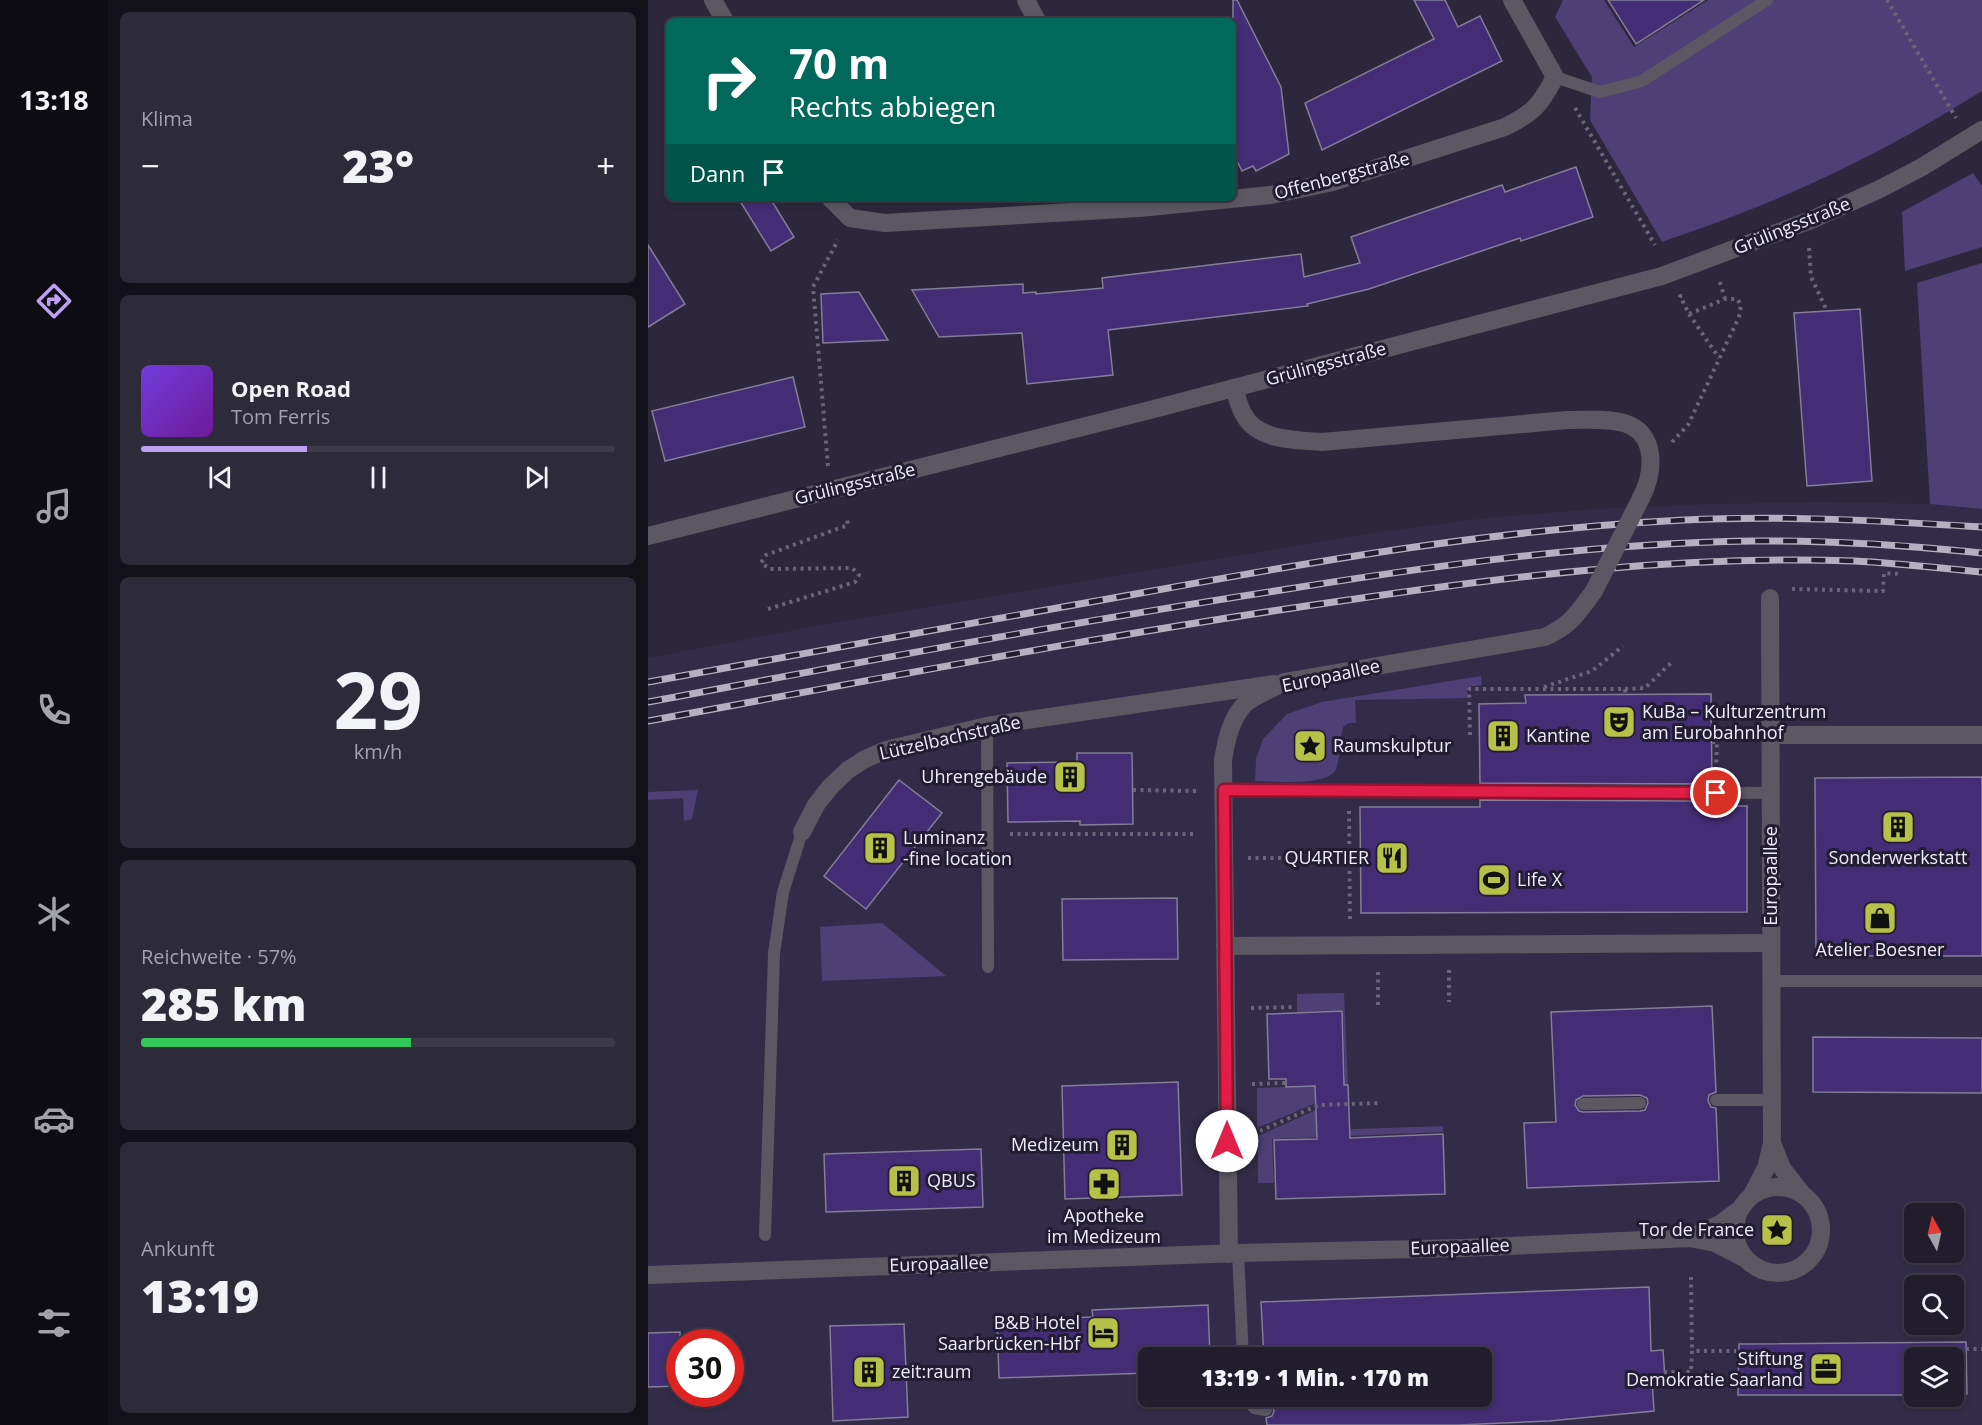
<!DOCTYPE html>
<html lang="de">
<meta charset="utf-8">
<style>
:root{--surface:#211d2d;--page:#2d2a39;--text:#f1f3f6;--muted:#a2a2aa;--line:#3e3b49;--accent:#bca0f2}
body{margin:0;font-family:"Open Sans",sans-serif;background:var(--page);color:var(--text);height:100vh;display:flex;flex-direction:column;font-size:22px;white-space:nowrap}
*{box-sizing:border-box;margin:0}
p{font-size:20px;color:var(--muted)}
.icon{flex:none;width:33px;height:33px;fill:none;stroke:currentColor;stroke-width:2;stroke-linecap:round;stroke-linejoin:round}
.map{position:relative;flex:1;overflow:hidden}
.details{display:flex;flex-direction:column;gap:12px;padding:12px;background:#121019;width:540px}
.details>*{flex:none}
.banner{position:absolute;left:18px;top:18px;width:570px;height:183px;border-radius:9px;box-shadow:0 3px 9px #0003,0 0 0 2px var(--line);background:#00695c;color:#fff;overflow:hidden}
.needle{width:39px;rotate:352deg}
.controls{position:absolute;left:1256px;top:1203px;display:grid;gap:12px}
.controls a{display:grid;place-items:center;width:60px;height:60px;border-radius:9px;background:var(--surface);box-shadow:0 3px 9px #0003,0 0 0 2px var(--line);font-size:30px}
.speed{position:absolute;left:18px;top:1329px;display:flex;gap:12px;font-size:30px;font-weight:700;text-align:center}
.speed>*{display:grid;place-content:center;width:78px;height:78px;border-radius:50%;background:var(--surface);box-shadow:0 3px 9px #0003,0 0 0 2px var(--line);line-height:1}
.speed .limit{border:9px solid #d22;background:#fff;color:#111}
.pin{position:absolute;display:grid;place-items:center;width:51px;height:51px;color:#fff;margin:-26px;border:3px solid #fff;border-radius:50%;box-shadow:0 2px 6px #0007}
.me{position:absolute;width:66px;margin:-33px;rotate:0deg;stroke-linejoin:round;filter:drop-shadow(0 0 4px #0008)}
.turn{display:flex;align-items:center;gap:21px;height:126px;padding:0 24px;font-size:27px}
.turn .icon{width:78px;height:78px;stroke-width:2.5}
.turn b{display:block;font-size:42px;line-height:51px}
.then{display:flex;align-items:center;height:57px;padding:0 24px;background:#0003;gap:12px;font-size:22px}
.big{font-size:45px;font-weight:800;line-height:1.1}
.details .card{flex:1;display:flex;flex-direction:column;justify-content:center;gap:9px;min-width:0;padding:0 21px;border-radius:9px;background:var(--page)}
.details .dial{align-items:center;gap:0}
.dial b{font-size:78px;line-height:1}
.song{display:flex;align-items:center;gap:18px}
.cover{width:72px;height:72px;border-radius:9px;background:linear-gradient(135deg,hsl(260 70% 55%),hsl(280 70% 35%))}
.played{height:6px;border-radius:3px;background:linear-gradient(90deg,var(--accent) 35%,var(--line) 35%)}
.keys{display:flex;justify-content:space-around;direction:ltr}
.heat{display:flex;justify-content:space-between;align-items:center;font-size:33px;direction:ltr}
.charge{height:9px;border-radius:4px;background:linear-gradient(90deg,#34c759 57%,var(--line) 0)}
.trip{position:absolute;left:490px;top:1347px;width:354px;height:60px;border-radius:9px;background:var(--surface);box-shadow:0 3px 9px #0003,0 0 0 2px var(--line);font-weight:800;line-height:60px;text-align:center}
main{display:flex;flex:1;min-height:0}
.dock{display:flex;flex-direction:column;width:108px;justify-content:space-around;align-items:center;background:#0d0c12;color:var(--muted)}
.dock .icon{width:42px;height:42px}
.dock .active{color:var(--accent)}
.dock b{font-size:27px;color:var(--text)}
.map>svg:first-child{display:block}
.built{fill:#332c48;fill-rule:evenodd}
.green{fill:#4e4076}
.building{fill:#432d74;stroke:#837d97;stroke-width:1.5;fill-rule:evenodd}
.lines{fill:none;stroke-linecap:round;stroke-linejoin:round}
.path{stroke:#6a6578;stroke-width:4;stroke-dasharray:3 4.5;stroke-linecap:butt}
.lane{stroke:#5b5863;stroke-width:12}
.street{stroke:#5b5863;stroke-width:18}
.rail-casing{stroke:#b4b0c1;stroke-width:7}
.rail{stroke:#221d32;stroke-width:4.5;stroke-dasharray:14;stroke-linecap:butt}
.street-bridge{stroke:#5b5863;stroke-width:18}
.route-casing{stroke:#92132f;stroke-width:15}
.route{stroke:#e11d48;stroke-width:10}
.labels{text-anchor:middle;stroke-width:6;stroke-linejoin:round;paint-order:stroke}
.street-label{font-size:18px;fill:#eeebfa;stroke:#221d32}
.poi-label{font-size:18px;fill:#eeebfa;stroke:#221d32;text-anchor:start}
</style>
<main>
<nav class="dock">
<b>13:18</b>
<svg class="icon active" aria-label="directions" viewBox="0 0 24 24"><path d="M12 3l9 9-9 9-9-9zM9 14v-3h6M13 9l2 2-2 2"/></svg>
<svg class="icon" aria-label="music" viewBox="0 0 24 24"><path d="M9 18V5l10-2v13"/><circle cx="6" cy="18" r="3"/><circle cx="16" cy="16" r="3"/></svg>
<svg class="icon" aria-label="phone" viewBox="0 0 24 24"><path d="M5 4h4l2 5-3 2q2 4 5 5l2-3 5 2v4C11 20 4 13 5 4z"/></svg>
<svg class="icon" aria-label="climate" viewBox="0 0 24 24"><path d="M12 3v18M4 7l16 10M4 17L20 7"/></svg>
<svg class="icon" aria-label="car" viewBox="0 0 24 24"><path d="M5 17H2v-5l4-1 3-4h7l3 4 3 1v5h-3M9 17h6M6 11h13"/><circle cx="7" cy="17" r="2"/><circle cx="17" cy="17" r="2"/></svg>
<svg class="icon" aria-label="filters" viewBox="0 0 24 24"><path d="M4 7h16M4 17h16"/><circle cx="9" cy="7" r="2"/><circle cx="15" cy="17" r="2"/></svg>
</nav>
<section class="details">
<div class="card"><p>Klima</p>
<div class="heat"><a>−</a><b class="big">23°</b><a>+</a></div>
</div>
<div class="card">
<div class="song"><i class="cover"></i><div><b>Open Road</b><p>Tom Ferris</p></div></div>
<div class="played"></div>
<div class="keys"><svg class="icon" aria-label="previous" viewBox="0 0 24 24"><path d="M18 5L8 12l10 7zM5 5v14"/></svg><svg class="icon" aria-label="pause" viewBox="0 0 24 24"><path d="M8 5v14M16 5v14"/></svg><svg class="icon" aria-label="next" viewBox="0 0 24 24"><path d="M6 5l10 7-10 7zM19 5v14"/></svg></div>
</div>
<div class="card dial"><b>29</b><p>km/h</p></div>
<div class="card"><p>Reichweite · 57%</p><b class="big">285 km</b><div class="charge"></div></div>
<div class="card"><p>Ankunft</p><b class="big">13:19</b></div>
</section>
<div class="map">
<svg width="1334" height="1425" viewBox="0 0 1334 1425">
<rect width="100%" height="100%" fill="#2c273c"/>
<path class="built" d="M1172,502L1282,504L1334,509V1425H0V658L168,626L727,533L838,518L949,509L1063,504ZM1266,1214H1305V1252H1266ZM1266,1286H1305V1324H1266ZM32,1342H82V1394H32ZM501,1358H834V1396H501ZM1266,1358H1305V1396H1266Z"/>
<g class="green">
<path d="M915,0H956L986,47L1060,0H1334V91C1259,138 1179,180 1096,212C1069,223 1041,232 1014,242L942,120L944,77L907,17Z"/>
<path d="M1325,173L1334,186V247L1257,271L1254,212Z"/>
<path d="M1334,263V509L1282,504L1269,283Z"/>
<path d="M833,676L834,685L819,687V698L707,700L708,723H701L695,727C691,741 693,756 688,769C680,787 624,781 607,781L608,759L615,739L639,714L674,702Z"/>
<path d="M50,790L44,819L36,821L35,798L0,800V792Z"/>
<path d="M234,923L298,976L174,981L172,927Z"/>
<path d="M696,993L700,1085L668,1103L609,1128V1088L659,1086V1080L697,1078L695,1010L649,1012V994Z"/>
<path d="M668,1110H679L680,1130L795,1126V1132L624,1139L626,1183H610V1136Z"/>
</g>
<g class="building">
<path d="M585,0H589L633,87L641,154L608,171L605,166L594,171L585,153Z"/>
<path d="M766,0H797L810,27L832,16L854,61L674,150L657,103L786,39Z"/>
<path d="M960,0H1056L988,44Z"/>
<path d="M928,167L945,217L873,241L872,238L721,289L659,304L660,306L460,330L465,375L379,384L374,333L291,337L264,290L375,284V293L388,292V294L455,288L454,278L653,254L656,277L712,263L703,237L854,185L857,192Z"/>
<path d="M90,198H122L146,237L123,251Z"/>
<path d="M0,245L37,304L0,327Z"/>
<path d="M211,292L240,340L175,343L173,294Z"/>
<path d="M1212,309L1224,481L1159,486L1146,313Z"/>
<path d="M145,377L157,427L17,461L4,411Z"/>
<path d="M1063,694L1064,784L832,783L831,704L878,703L877,695Z"/>
<path d="M429,753H484L485,824L432,825V821L360,822L359,763L429,762Z"/>
<path d="M1334,777V956H1168L1167,778Z"/>
<path d="M251,780L294,813L218,909L176,876Z"/>
<path d="M832,800L1064,801V806H1099V912L713,913L712,807H832Z"/>
<path d="M529,898L530,959L415,960L414,899Z"/>
<path d="M1064,1006L1068,1092L1061,1095L1060,1101L1063,1107L1068,1108L1071,1181L879,1188L876,1123L908,1122L903,1012ZM992,1095L999,1098L1000,1103L997,1110L992,1111L935,1112L931,1111L927,1105L928,1100L935,1096Z"/>
<path d="M694,1011L696,1085H700L702,1138L795,1134L797,1194L628,1199L626,1140L669,1139L667,1086L638,1087V1079H621L619,1014Z"/>
<path d="M1165,1037L1334,1038V1093L1165,1092Z"/>
<path d="M530,1082L534,1195L417,1199L414,1086Z"/>
<path d="M333,1149L335,1207L178,1212L176,1154Z"/>
<path d="M1001,1287L1003,1351L1015,1350L1017,1379H1004L1006,1411L901,1421L810,1425H619L618,1418L624,1416L626,1411L624,1404L618,1402L617,1396H834V1358H616L613,1302Z"/>
<path d="M560,1305L562,1358H501V1373L351,1378L349,1320L445,1317L444,1310Z"/>
<path d="M256,1324L260,1417L185,1421L182,1326Z"/>
<path d="M32,1332V1386L0,1387V1333Z"/>
<path d="M1318,1342L1319,1394H1305V1358H1266V1395H1090L1091,1344Z"/>
</g>
<g class="lines">
<g class="path">
<path d="M1239,0L1308,118"/>
<path d="M927,108L1007,245"/>
<path d="M1161,248L1163,277L1179,311"/>
<path d="M1072,282L1077,299"/>
<path d="M1041,314L1071,358"/>
<path d="M1024,442L1040,425L1091,317L1093,305L1089,299H1077L1041,314L1032,296H1034"/>
<path d="M180,466L165,287L190,240"/>
<path d="M1144,589L1235,591L1236,573L1253,574"/>
<path d="M120,609L207,582L211,575L204,568L122,569L113,563L118,555L200,525L199,519"/>
<path d="M896,687L944,671L975,646"/>
<path d="M977,689L997,688L1025,661"/>
<path d="M822,735L821,689H977V695"/>
<path d="M1064,742H1069L1068,771"/>
<path d="M485,790L550,791"/>
<path d="M701,811L702,921"/>
<path d="M362,834H547"/>
<path d="M600,858H713"/>
<path d="M801,970V1002"/>
<path d="M730,1005V970"/>
<path d="M603,1008L646,1007"/>
<path d="M604,1084L638,1083"/>
<path d="M605,1134L671,1105L732,1103"/>
<path d="M1043,1277L1044,1351"/>
<path d="M1318,1349H1334"/>
<path d="M1016,1372H1043L1044,1351H1088"/>
</g>
<g class="lane">
<path d="M907,77L952,92L994,81L1119,0"/>
<path d="M339,726L340,967"/>
<path d="M576,790L1123,793"/>
<path d="M1123,981H1334"/>
<path d="M1068,1100H1124"/>
<path d="M935,1104L992,1103"/>
<path d="M117,1235L126,953L135,892L154,832"/>
<path d="M590,1253L595,1358"/>
<path d="M597,1396L606,1408L618,1410"/>
</g>
<g class="street">
<path d="M65,0L77,21"/>
<path d="M378,0L389,21"/>
<path d="M182,198L202,218L237,223L491,208L623,195L685,182L857,127C885,113 892,106 907,77L864,0"/>
<path d="M586,388C589,397 591,407 596,415C610,441 648,440 674,442L919,420C937,420 958,418 976,423C1010,433 1006,473 993,498"/>
<path d="M0,536L502,410L1014,276L1163,220L1232,189L1274,167L1334,130"/>
<path d="M1123,735H1334"/>
<path d="M154,832L168,805L182,787L200,770L217,759L238,750L339,726L626,684"/>
<path d="M577,946L1123,943"/>
<path d="M1124,1143L1134,1168L1154,1194"/>
<circle cx="1130" cy="1230" r="43"/>
<path d="M1104,1195L1118,1168L1124,1143L1122,598"/>
<path d="M1042,1238L1072,1224L1091,1210"/>
<path d="M581,1254L575,760C578,741 583,717 598,703C608,695 625,689 636,682L897,637C924,624 929,614 946,591"/>
<path d="M0,1275L590,1253L816,1248L1042,1238L1067,1243L1098,1259"/>
</g>
<g class="rail-casing">
<g id="rail">
<path d="M0,682C164,652 329,622 493,593C673,560 853,529 1036,520C1136,515 1235,521 1334,527"/>
<path d="M0,702C209,663 417,623 627,591C784,566 944,543 1104,541C1181,540 1258,545 1334,553"/>
<path d="M0,721C235,678 470,632 707,599C871,575 1039,555 1206,561C1249,563 1291,568 1334,572"/>
</g>
</g>
<use href="#rail" class="rail"/>
<path class="street-bridge" d="M946,591L993,498"/>
</g>
<g class="lines">
<g class="route-casing">
<path id="route" d="M579,1141L576,790L1068,793"/>
</g>
<use href="#route" class="route"/>
</g>
<defs>
<g id="theatre-square" transform="scale(1.725)"><rect x="-9" y="-9" width="18" height="18" rx="4" fill="#b6c148" stroke="#221d32"/><path d="M-5-5.5Q0-4 5-5.5V0Q5 5 0 6Q-5 5-5 0ZM-3.3-2.5H-1v1.5H-3.3ZM1-2.5H3.3v1.5H1ZM-2.8 1Q0 5.5 2.8 1Z" fill="#111"/></g>
<g id="building-square" transform="scale(1.725)"><rect x="-9" y="-9" width="18" height="18" rx="4" fill="#b6c148" stroke="#221d32"/><path d="M-4-6H4V6H1V3H-1V6H-4ZM-2.5-4.3h1.7v1.8h-1.7ZM.8-4.3h1.7v1.8H.8ZM-2.5-1h1.7V.8h-1.7ZM.8-1h1.7V.8H.8Z" fill="#111"/></g>
<g id="sight-square" transform="scale(1.725)"><rect x="-9" y="-9" width="18" height="18" rx="4" fill="#b6c148" stroke="#221d32"/><path d="M0-6L1.8-2.2L6-1.7L2.9 1.2L3.7 5.4L0 3.3L-3.7 5.4L-2.9 1.2L-6-1.7L-1.8-2.2Z" fill="#111"/></g>
<g id="restaurant-square" transform="scale(1.725)"><rect x="-9" y="-9" width="18" height="18" rx="4" fill="#b6c148" stroke="#221d32"/><path d="M-5-6h1v4h1v-4h1v4h1v-4h1v5L-1.5 .5V6h-2V.5L-5-1ZM5-6V6H3V1.5H1.5Q1.5-4 5-6Z" fill="#111"/></g>
<g id="stadium-square" transform="scale(1.725)"><rect x="-9" y="-9" width="18" height="18" rx="4" fill="#b6c148" stroke="#221d32"/><path d="M0-5a6.5 5 0 1 0 0 10a6.5 5 0 1 0 0-10ZM-3.5-1.8h7v3.6h-7Z" fill="#111"/></g>
<g id="shop-square" transform="scale(1.725)"><rect x="-9" y="-9" width="18" height="18" rx="4" fill="#b6c148" stroke="#221d32"/><path d="M-5-2.5h2.3a2.7 3.5 0 0 1 5.4 0H5L5.5 6h-11ZM-1.5-2.5h3a1.5 2.3 0 0 0-3 0Z" fill="#111"/></g>
<g id="pharmacy-square" transform="scale(1.725)"><rect x="-9" y="-9" width="18" height="18" rx="4" fill="#b6c148" stroke="#221d32"/><path d="M-2-6h4v4h4v4h-4v4h-4v-4h-4v-4h4Z" fill="#111"/></g>
<g id="hotel-square" transform="scale(1.725)"><rect x="-9" y="-9" width="18" height="18" rx="4" fill="#b6c148" stroke="#221d32"/><path d="M-6-4.5h1.5V1H6V5H4.5V3h-9V5H-6ZM-4 0a1.8 1.8 0 1 1 3.6 0ZM.5 0V-2.5h3Q6-2.5 6 0Z" fill="#111"/></g>
<g id="office-square" transform="scale(1.725)"><rect x="-9" y="-9" width="18" height="18" rx="4" fill="#b6c148" stroke="#221d32"/><path d="M-6-3h4V-5.5h4V-3h4V5H-6ZM-1-4.5V-3h2v-1.5ZM-6 0V1H6V0Z" fill="#111"/></g>
</defs>
<g fill-rule="evenodd">
<use href="#theatre-square" x="971" y="722"/>
<use href="#building-square" x="855" y="736"/>
<use href="#sight-square" x="662" y="746"/>
<use href="#building-square" x="422" y="777"/>
<use href="#building-square" x="1250" y="827"/>
<use href="#building-square" x="232" y="848"/>
<use href="#restaurant-square" x="744" y="858"/>
<use href="#stadium-square" x="846" y="880"/>
<use href="#shop-square" x="1232" y="918"/>
<use href="#building-square" x="474" y="1145"/>
<use href="#building-square" x="256" y="1181"/>
<use href="#pharmacy-square" x="456" y="1184"/>
<use href="#sight-square" x="1129" y="1230"/>
<use href="#hotel-square" x="455" y="1333"/>
<use href="#office-square" x="1178" y="1369"/>
<use href="#building-square" x="221" y="1372"/>
</g>
<g class="labels">
<g class="street-label">
<text transform="translate(694 176) rotate(-15)" y="6">Offenbergstraße</text>
<text transform="translate(1144 226) rotate(-22)" y="6">Grülingsstraße</text>
<text transform="translate(678 364) rotate(-15)" y="6">Grülingsstraße</text>
<text transform="translate(207 484) rotate(-14)" y="6">Grülingsstraße</text>
<text transform="translate(683 676) rotate(-12)" y="6">Europaallee</text>
<text transform="translate(302 738) rotate(-13)" y="6">Lützelbachstraße</text>
<text transform="translate(1123 876) rotate(-90)" y="6">Europaallee</text>
<text transform="translate(812 1247) rotate(-2)" y="6">Europaallee</text>
<text transform="translate(291 1264) rotate(-2)" y="6">Europaallee</text>
</g>
<g class="poi-label">
<text x="994" y="718">KuBa – Kulturzentrum<tspan x="994" dy="21">am Eurobahnhof</tspan></text>
<text x="878" y="742">Kantine</text>
<text x="685" y="752">Raumskulptur</text>
<text x="399" y="783" text-anchor="end">Uhrengebäude</text>
<text x="255" y="844">Luminanz<tspan x="255" dy="21">-fine location</tspan></text>
<text x="721" y="864" text-anchor="end">QU4RTIER</text>
<text x="1250" y="864" text-anchor="middle">Sonderwerkstatt</text>
<text x="869" y="886">Life X</text>
<text x="1232" y="956" text-anchor="middle">Atelier Boesner</text>
<text x="451" y="1151" text-anchor="end">Medizeum</text>
<text x="279" y="1187">QBUS</text>
<text x="456" y="1222" text-anchor="middle">Apotheke<tspan x="456" dy="21">im Medizeum</tspan></text>
<text x="1106" y="1236" text-anchor="end">Tor de France</text>
<text x="432" y="1329" text-anchor="end">B&amp;B Hotel<tspan x="432" dy="21">Saarbrücken-Hbf</tspan></text>
<text x="1155" y="1365" text-anchor="end">Stiftung<tspan x="1155" dy="21">Demokratie Saarland</tspan></text>
<text x="244" y="1378">zeit:raum</text>
</g>
</g>
</svg>
<div class="controls">
<a><svg class="needle" viewBox="-14 -14 28 28"><path d="M0-13l5 13h-10z" fill="#e53935"/><path d="M0 13l5-13h-10z" fill="#a2a2aa"/></svg></a>
<a><svg class="icon" aria-label="search" viewBox="0 0 24 24"><circle cx="10" cy="10" r="6"/><path d="M15 15l6 6"/></svg></a>
<a><svg class="icon" aria-label="layers" viewBox="0 0 24 24"><path d="M12 4l9 5-9 5-9-5zM3 14l9 5 9-5"/></svg></a>
</div>
<div class="speed"><div class="limit">30</div></div>
<div class="pin" style="left:1068px;top:793px;background:#d93025"><svg class="icon" aria-label="arrive" viewBox="0 0 24 24"><path d="M6 21V4h12l-3 4 3 4H6"/></svg></div>
<svg class="me" style="left:579px;top:1141px" viewBox="-20 -20 40 40"><circle r="19" fill="#fff"/><path d="M0-13L10 11 0 6-10 11z" fill="#e11d48"/></svg>
<div class="trip">13:19 · 1 Min. · 170 m</div>
<div class="banner">
<div class="turn"><svg class="icon" aria-label="right" viewBox="0 0 24 24"><path d="M7 20v-9h11M14 6l5 5-5 5"/></svg><div><b>70 m</b>Rechts abbiegen</div></div>
<div class="then">Dann<svg class="icon" aria-label="arrive" viewBox="0 0 24 24"><path d="M6 21V4h12l-3 4 3 4H6"/></svg></div>
</div>
</div>
</main>
